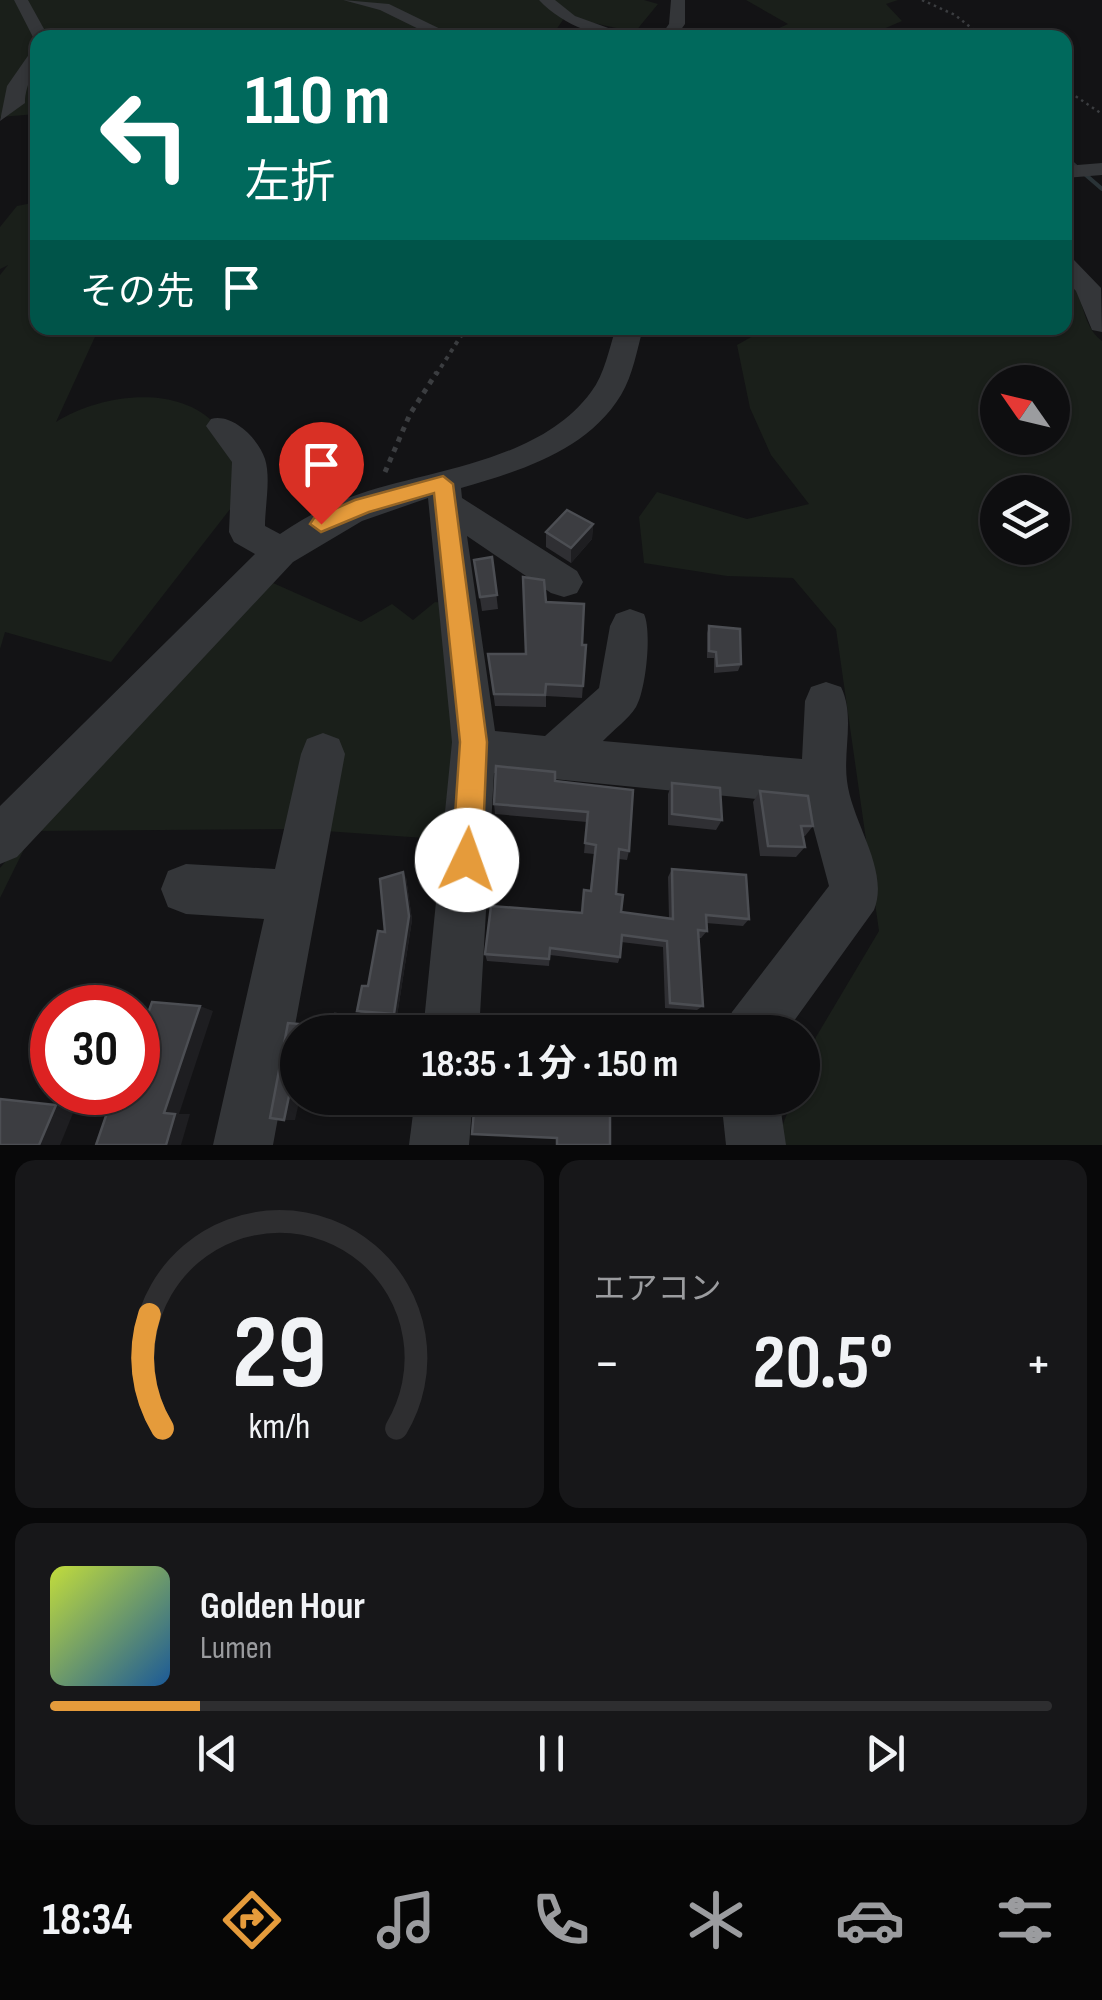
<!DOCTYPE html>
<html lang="ja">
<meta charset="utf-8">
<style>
:root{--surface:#0e0e10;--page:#171719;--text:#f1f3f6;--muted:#9b9c9f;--line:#2e2e30;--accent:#e59b3b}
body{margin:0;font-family:"Sofia Sans Condensed","Noto Sans JP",sans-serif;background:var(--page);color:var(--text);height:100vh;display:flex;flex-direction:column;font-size:38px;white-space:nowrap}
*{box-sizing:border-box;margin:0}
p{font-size:32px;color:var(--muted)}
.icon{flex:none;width:55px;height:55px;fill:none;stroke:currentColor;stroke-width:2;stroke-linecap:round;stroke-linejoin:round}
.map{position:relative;height:1145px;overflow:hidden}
.drawer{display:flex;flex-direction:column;gap:15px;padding:15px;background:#080809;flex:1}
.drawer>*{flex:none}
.hud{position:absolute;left:30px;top:30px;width:1042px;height:305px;border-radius:20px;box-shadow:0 2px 8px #0004,0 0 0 2px var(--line);background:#00695c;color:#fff;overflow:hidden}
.needle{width:65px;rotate:304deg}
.controls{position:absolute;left:980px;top:365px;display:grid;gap:20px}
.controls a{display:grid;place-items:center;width:90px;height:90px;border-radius:50%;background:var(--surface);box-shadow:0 2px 8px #0004,0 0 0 2px var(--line);font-size:50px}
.speed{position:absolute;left:30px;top:985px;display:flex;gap:20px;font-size:50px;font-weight:700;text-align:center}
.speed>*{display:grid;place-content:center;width:130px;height:130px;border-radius:50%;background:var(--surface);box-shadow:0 2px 8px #0004,0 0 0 2px var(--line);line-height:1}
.speed .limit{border:15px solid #d22;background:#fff;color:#111}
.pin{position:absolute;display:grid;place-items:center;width:85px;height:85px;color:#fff;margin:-102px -42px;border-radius:50% 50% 50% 0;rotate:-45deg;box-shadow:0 0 10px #0007}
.pin .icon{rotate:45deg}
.me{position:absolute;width:110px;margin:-55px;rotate:3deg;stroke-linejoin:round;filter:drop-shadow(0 0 8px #0008)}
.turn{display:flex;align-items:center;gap:35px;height:210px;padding:0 50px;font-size:45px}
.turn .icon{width:130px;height:130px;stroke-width:2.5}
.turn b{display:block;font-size:70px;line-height:85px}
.then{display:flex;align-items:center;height:95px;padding:0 50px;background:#0003;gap:20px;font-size:38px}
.big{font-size:75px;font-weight:700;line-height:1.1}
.drawer .widget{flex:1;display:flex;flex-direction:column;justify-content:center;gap:15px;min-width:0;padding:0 35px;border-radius:20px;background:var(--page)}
.drawer .dial{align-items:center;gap:0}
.dial svg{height:260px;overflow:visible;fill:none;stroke:var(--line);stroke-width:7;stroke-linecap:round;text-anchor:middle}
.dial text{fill:var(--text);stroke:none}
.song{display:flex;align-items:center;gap:30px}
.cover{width:120px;height:120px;border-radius:15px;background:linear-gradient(135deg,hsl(70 70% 55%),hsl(210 70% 35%))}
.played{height:10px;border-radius:5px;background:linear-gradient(90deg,var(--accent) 15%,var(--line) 15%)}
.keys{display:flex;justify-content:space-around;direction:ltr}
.heat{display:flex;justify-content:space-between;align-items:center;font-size:55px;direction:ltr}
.drawer .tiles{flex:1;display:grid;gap:15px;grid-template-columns:1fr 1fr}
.widget:last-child{grid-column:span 2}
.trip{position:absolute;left:280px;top:1015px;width:540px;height:100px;border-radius:50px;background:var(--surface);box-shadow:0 2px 8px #0004,0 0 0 2px var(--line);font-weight:700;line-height:100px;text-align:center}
.tabs{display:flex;height:160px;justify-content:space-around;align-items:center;background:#060606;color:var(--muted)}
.tabs .icon{width:70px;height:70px}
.tabs .selected{color:var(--accent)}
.tabs b{font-size:45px;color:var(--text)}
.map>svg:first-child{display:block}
.green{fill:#1a1f1a;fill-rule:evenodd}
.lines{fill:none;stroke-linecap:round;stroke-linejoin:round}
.stream{stroke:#2a3337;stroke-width:4}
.path-far2{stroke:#3b3d40;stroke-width:2.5;stroke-dasharray:2.5 4;stroke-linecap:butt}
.path-far1{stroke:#3b3d40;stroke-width:4;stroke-dasharray:4 5;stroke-linecap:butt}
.path{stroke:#3b3d40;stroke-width:5;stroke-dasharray:5 6;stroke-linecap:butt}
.minor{fill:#343639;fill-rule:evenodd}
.wall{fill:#2f2f33}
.shaded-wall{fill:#1e1e21}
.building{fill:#3c3d41;stroke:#4c4e53;stroke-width:2.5}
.route{fill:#e59b3b;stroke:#956526;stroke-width:2.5}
</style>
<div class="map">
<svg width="1102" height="1145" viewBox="0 0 1102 1145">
<rect width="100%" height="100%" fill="#131315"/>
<g class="green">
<path d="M0,0H644L658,4L635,32L565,17L551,37L38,38L37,114L0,117Z"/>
<path d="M746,0H898L886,4L902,21L865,37H760L788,24Z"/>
<path d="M37,202L38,328H99L56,422C99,395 176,383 215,424C229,440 238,468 248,486L111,662L5,632L0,649V275L8,265L0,269V227L17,206Z"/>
<path d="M1065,272C1085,292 1080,325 1102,341V1145H775L793,1098H802L803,1071L816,1037L879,931L836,629L793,578L727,576L644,563L639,517L657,492L747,519L809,504L771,455L750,408L737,345L767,328H1065ZM998,382H1052V438H998ZM998,492H1052V548H998Z"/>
<path d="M264,579L361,622L392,604L413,620L435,602L446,603L472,728L453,840L297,829L33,831L0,898V868L36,825Z"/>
</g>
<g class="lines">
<path class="stream" d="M1065,157L1102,189"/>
<g class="path-far2">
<path d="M922,0L955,15L984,38"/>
<path d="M1065,89L1102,114"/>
</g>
<path class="path-far1" d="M436,375L466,328"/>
<path class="path" d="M385,472L410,414L437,372"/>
<g class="minor">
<path d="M14,0H28L49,38H38L35,41Z"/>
<path d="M343,0L389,4L459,38H437L380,10Z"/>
<path d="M539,0H555L575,16L636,38C599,38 565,27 539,0Z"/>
<path d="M671,0H685V24L675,38H659L669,24Z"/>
<path d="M38,48C38,70 25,82 25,103L0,121L7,86L32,50Z"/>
<path d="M1102,163V175L1065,178V166Z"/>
<path d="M1065,257L1074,260L1101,288L1102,332L1092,330L1076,291L1065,279Z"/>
<path d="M616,328H643C637,350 633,375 621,395C587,451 520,471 461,488L462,498L577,571L583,582L577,593L564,597L551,593L467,536L495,731L545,736L599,688L610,626L616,614L630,609L644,614C652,631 646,690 636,707C628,720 613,730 603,741L802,759L805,701L811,687L826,682L841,687C855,716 843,750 847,781C852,823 890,870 874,910L786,1032H724L732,1012L829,886L807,804L494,773L479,1032H423L452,742L428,498L362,521L293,562L17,857L0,864V806L255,554L234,542L229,532L232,462L206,426L211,419C232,413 258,438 265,459C271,478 265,506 265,526L280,534C301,520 323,507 348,498C426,469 538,464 591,392C605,374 609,348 616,328Z"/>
<path d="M323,733L339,739L345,754L273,1145H213L264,919L186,914L168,907L161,889L168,871L186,864L275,869L301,754L307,739Z"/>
<path d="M415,1098H473L469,1145H409Z"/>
<path d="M721,1098H779L786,1145H726Z"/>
</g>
</g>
<g class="wall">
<path d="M593,524L592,539L571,563L546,547V532Z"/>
<path d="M492,557L498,609L482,611L474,560Z"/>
<path d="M546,602L582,645H586L582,698L546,696V707L495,706L488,654H526Z"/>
<path d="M709,626L741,664L738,671L714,673V658H707V633Z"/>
<path d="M555,781L629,851L627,860L619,859L616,894L621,912L669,918L668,877L672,869L749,919L743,926L706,923L707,931L701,938H699L703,1006L697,1010L665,1008L663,947L621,942L620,957L618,963L550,955L549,966L487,961L485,954L582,913L590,891L594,854L584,853L587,822L495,814L494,804Z"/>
<path d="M672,783L722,820L716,830L668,825V794Z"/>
<path d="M760,791L813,826L805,836H803L805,847L796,857L760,856L753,802Z"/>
<path d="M406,877L412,920L397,1016L361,1013L357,1011L368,986L385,932Z"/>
</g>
<g class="shaded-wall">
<path d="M593,524L592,539L571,563V548Z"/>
<path d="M403,872L406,877L412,920L397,1016L394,1014Z"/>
<path d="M200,1006L213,1011L179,1114H190L181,1145H166L164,1113Z"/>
<path d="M369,1017L376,1021L374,1032H366Z"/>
<path d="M289,1096L300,1098L295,1120H284Z"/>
<path d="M364,1098H372L370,1104L363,1103Z"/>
<path d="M56,1105L76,1106L60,1145H39Z"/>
</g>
<g class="building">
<path d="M574,35L575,38H551Z"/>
<path d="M567,510L593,524L571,548L546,532Z"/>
<path d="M492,557L497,595L480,597L474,560Z"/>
<path d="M523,577L544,580L546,602L584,604L582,645H586L583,686L546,684L545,695L494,694L488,654H526Z"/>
<path d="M709,626L740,629L741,664L717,666L716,652L709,651Z"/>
<path d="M496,766L555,772V781L633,790L629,851L619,849L616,894L623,895L621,912L673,919L672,869L746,875L749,919L706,915L707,931L698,930L703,1006L670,1003L667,941L622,935L620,957L550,948L549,959L485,954L491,906L582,913L584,890L591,891L596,845L585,843L588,812L494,804Z"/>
<path d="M672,783L720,788L722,820L672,814Z"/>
<path d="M760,791L808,796L813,826H801L805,847L768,846Z"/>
<path d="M403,872L409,916L394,1014L357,1011L362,986H368L378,931L385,932L380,879Z"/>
<path d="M152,1002L200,1006L164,1113L175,1114L166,1145H96L108,1110H112L118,1092H138V1042Z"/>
<path d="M335,1014L369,1017L366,1032H298V1096H289L284,1120L270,1118L288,1023L333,1027Z"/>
<path d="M308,1098H364L363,1103Z"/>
<path d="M475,1098H610V1145H557V1138L472,1134Z"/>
<path d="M0,1099L56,1105L39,1145H0Z"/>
</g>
<path class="route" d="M443,476L453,484L487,742L482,860L478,871L467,875L457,871L452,860L460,742L434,493L369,512L321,532L310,524L314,518L355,500Z"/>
</svg>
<div class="controls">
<a><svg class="needle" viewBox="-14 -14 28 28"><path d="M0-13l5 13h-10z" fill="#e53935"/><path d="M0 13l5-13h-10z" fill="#9b9c9f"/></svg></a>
<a><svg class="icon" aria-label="layers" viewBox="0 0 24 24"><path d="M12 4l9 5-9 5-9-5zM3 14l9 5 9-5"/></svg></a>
</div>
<div class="speed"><div class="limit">30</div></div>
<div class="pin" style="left:321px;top:524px;background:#d93025"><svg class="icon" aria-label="arrive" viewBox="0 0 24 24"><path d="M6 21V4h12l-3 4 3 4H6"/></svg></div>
<svg class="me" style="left:467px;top:860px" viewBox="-20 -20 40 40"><circle r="19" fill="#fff"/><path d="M0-13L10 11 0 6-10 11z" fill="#e59b3b"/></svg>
<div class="trip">18:35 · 1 分 · 150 m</div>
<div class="hud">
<div class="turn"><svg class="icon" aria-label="left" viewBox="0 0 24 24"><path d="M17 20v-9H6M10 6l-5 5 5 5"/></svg><div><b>110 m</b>左折</div></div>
<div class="then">その先<svg class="icon" aria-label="arrive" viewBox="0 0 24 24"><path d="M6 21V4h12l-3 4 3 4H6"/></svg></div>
</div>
</div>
<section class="drawer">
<div class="tiles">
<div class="widget dial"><svg viewBox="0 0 100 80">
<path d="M14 69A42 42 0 1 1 86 69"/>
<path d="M14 69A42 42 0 0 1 10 34" stroke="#e59b3b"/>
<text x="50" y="56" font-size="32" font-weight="700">29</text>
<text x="50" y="72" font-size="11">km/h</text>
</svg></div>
<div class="widget"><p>エアコン</p>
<div class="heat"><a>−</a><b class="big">20.5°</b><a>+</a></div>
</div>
<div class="widget">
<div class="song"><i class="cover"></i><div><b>Golden Hour</b><p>Lumen</p></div></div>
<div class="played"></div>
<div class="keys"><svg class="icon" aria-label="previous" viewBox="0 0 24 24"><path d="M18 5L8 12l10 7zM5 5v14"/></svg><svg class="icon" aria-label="pause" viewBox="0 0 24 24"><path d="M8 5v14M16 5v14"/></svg><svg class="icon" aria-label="next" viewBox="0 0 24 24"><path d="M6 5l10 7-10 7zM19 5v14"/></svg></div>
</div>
</div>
</section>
<nav class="tabs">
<b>18:34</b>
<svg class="icon selected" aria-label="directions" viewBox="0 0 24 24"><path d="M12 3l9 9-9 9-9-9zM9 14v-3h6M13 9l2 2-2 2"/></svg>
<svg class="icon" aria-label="music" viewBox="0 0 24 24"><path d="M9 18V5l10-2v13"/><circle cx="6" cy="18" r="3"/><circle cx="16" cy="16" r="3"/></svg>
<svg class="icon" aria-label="phone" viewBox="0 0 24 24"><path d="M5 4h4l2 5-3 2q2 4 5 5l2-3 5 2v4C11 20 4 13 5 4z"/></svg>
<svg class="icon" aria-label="climate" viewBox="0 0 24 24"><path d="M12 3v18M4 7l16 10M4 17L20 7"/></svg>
<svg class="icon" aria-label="car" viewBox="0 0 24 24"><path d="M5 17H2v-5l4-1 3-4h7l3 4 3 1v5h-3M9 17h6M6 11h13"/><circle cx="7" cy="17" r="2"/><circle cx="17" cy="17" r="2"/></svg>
<svg class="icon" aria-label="filters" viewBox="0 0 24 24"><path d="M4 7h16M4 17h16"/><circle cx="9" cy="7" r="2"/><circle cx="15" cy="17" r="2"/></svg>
</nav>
